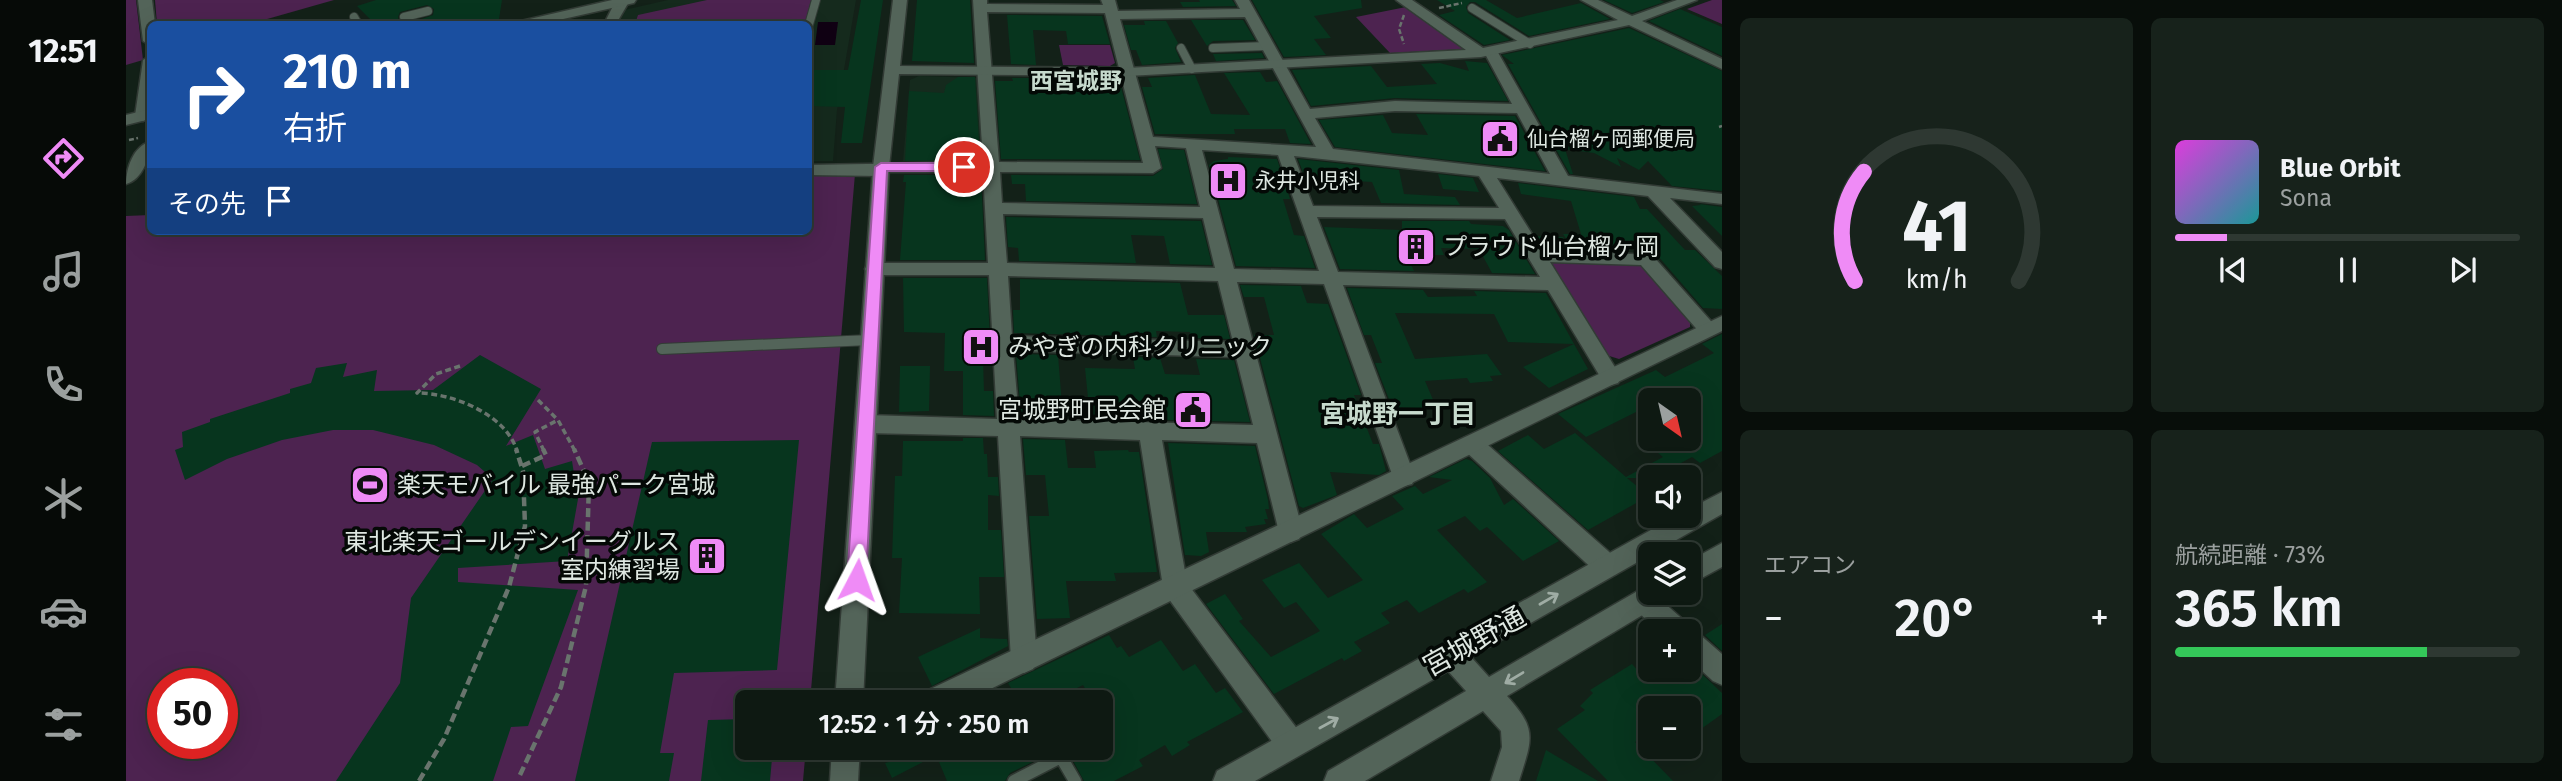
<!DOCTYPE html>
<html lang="ja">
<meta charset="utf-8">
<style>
:root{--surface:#0e1912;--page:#17221b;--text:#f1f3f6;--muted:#9ba09f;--line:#2e3832;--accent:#ef8bf6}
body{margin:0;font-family:"Fira Sans","Noto Sans JP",sans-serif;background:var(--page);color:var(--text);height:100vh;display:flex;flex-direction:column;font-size:26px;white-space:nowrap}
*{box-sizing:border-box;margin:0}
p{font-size:23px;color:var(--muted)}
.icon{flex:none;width:38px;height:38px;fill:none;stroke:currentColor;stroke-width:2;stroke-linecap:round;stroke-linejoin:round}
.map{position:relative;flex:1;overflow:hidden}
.details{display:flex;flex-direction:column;gap:18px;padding:18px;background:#080e0a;width:840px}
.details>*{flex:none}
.top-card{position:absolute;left:21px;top:21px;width:665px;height:214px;border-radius:10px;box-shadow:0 7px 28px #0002,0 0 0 2px var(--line);background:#1a4fa0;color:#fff;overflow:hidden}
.needle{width:46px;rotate:146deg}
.tools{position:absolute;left:1512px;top:388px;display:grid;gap:14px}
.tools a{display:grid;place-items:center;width:63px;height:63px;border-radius:10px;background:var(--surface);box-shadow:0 7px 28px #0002,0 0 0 2px var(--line);font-size:35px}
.speed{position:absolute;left:21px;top:668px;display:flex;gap:14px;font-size:35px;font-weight:700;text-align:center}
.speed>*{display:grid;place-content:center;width:91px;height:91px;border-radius:50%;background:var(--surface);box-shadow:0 7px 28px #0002,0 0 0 2px var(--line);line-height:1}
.speed .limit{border:10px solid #d22;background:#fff;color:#111}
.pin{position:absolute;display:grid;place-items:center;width:60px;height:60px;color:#fff;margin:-30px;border:4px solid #fff;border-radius:50%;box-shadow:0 2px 7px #0007}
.me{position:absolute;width:77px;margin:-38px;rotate:4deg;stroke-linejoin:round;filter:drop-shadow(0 0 5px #0008)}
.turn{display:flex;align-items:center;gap:24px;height:147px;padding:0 21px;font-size:32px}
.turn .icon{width:91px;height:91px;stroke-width:2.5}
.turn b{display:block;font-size:49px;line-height:60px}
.then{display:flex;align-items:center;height:66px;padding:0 21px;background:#0003;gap:14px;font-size:26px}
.big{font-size:52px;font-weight:600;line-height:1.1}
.details .tile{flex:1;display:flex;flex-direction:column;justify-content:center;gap:10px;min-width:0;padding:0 24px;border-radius:10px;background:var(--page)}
.details .dial{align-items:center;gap:0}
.dial svg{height:182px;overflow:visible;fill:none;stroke:var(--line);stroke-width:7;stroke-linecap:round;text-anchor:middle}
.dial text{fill:var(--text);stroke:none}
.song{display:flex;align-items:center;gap:21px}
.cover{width:84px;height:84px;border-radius:10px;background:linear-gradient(135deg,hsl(300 70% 55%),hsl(180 70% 35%))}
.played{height:7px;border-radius:4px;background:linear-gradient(90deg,var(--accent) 15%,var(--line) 15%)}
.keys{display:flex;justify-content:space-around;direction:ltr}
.heat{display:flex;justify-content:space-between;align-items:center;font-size:38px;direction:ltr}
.charge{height:10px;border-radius:5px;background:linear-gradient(90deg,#34c759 73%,var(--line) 0)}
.details .tiles{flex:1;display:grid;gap:18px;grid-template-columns:repeat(2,1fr)}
.trip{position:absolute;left:609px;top:690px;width:378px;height:70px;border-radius:10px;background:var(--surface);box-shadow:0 7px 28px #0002,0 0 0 2px var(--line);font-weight:600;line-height:70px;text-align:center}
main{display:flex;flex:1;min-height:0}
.tab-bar{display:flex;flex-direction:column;width:126px;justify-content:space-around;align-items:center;background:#060a07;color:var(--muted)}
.tab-bar .icon{width:49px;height:49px}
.tab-bar .selected{color:var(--accent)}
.tab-bar b{font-size:32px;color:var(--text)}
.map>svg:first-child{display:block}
.built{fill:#152a1d}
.green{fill:#4d2350;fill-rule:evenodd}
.water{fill:#100013}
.building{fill:#07351e}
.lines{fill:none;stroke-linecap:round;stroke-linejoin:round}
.lane-far2-casing{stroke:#323b35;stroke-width:10}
.lane-far1-casing{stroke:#323b35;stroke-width:12}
.lane-casing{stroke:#323b35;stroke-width:15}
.street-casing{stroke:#323b35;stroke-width:3}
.secondary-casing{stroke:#323b35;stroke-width:3}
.path-far2{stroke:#69746d;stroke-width:2.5;stroke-dasharray:5 2.5;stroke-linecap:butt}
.path-far1{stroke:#69746d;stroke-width:3.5;stroke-dasharray:6 3.5;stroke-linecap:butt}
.path{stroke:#69746d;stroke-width:4.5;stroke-dasharray:9 4.5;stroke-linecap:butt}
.lane-far2{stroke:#536459;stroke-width:8}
.lane-far1{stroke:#536459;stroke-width:10}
.lane{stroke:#536459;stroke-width:12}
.street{fill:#536459;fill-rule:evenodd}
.secondary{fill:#536459;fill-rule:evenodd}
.oneway{stroke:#9faca4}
.route{fill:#ef8bf6;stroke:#9b5aa0;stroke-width:2}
.labels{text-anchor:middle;stroke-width:7;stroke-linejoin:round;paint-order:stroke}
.far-poi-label{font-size:21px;fill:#dee7e1;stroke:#040906;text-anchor:start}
.far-quarter-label{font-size:23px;font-weight:bold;fill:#c7dacd;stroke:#040906}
.poi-label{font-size:24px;fill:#dee7e1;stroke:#040906;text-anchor:start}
.neighbourhood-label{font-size:26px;font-weight:bold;fill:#c7dacd;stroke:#040906}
.near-street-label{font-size:28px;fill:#dee7e1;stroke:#040906}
</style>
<main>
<nav class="tab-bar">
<b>12:51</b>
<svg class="icon selected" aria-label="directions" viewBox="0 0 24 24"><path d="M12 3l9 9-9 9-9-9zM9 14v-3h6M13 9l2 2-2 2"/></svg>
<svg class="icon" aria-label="music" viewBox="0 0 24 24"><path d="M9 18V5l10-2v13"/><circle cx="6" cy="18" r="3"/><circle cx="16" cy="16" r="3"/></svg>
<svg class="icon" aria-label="phone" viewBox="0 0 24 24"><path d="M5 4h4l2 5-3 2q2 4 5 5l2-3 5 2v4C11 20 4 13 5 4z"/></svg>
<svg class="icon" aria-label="climate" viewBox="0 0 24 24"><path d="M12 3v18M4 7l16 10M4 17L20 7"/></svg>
<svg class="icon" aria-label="car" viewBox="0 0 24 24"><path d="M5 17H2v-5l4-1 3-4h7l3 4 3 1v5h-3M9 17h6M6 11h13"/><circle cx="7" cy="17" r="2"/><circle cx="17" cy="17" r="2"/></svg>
<svg class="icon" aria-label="filters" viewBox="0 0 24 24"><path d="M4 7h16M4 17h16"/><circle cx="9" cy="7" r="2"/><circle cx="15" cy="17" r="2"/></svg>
</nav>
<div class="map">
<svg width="1596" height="781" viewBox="0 0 1596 781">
<rect width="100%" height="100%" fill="#132118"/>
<g class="built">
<path d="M542,0H730L711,110L707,161H683L682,24H491L498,10Z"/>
<path d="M793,76L855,78L858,162L777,161L784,80Z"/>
</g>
<g class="green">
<path d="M0,0H10L17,60L0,65Z"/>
<path d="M29,0H208L124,24H31Z"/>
<path d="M581,0H685L679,24H509L512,15Z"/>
<path d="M1586,0H1596V24L1561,9Z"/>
<path d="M1280,7L1339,46V49L1264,53L1230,17Z"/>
<path d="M933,45H984L989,63L984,66L937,65Z"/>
<path d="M683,173L729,174L684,702H621V747H680L677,781H0V216L24,215V231H682ZM37,684H96V744H37Z"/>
<path d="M1429,261L1509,263L1521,268L1564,319V327L1493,359L1480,355L1424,266Z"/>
</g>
<path class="water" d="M692,22H712L709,45H689Z"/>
<g class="building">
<path d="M250,0H376L373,19L362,20V24H331L332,19L305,24H287V22L307,15L308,9L301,5L274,12L272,17L274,24H249L231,6Z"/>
<path d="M735,0H757L736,143H715L719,107L682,106V70H722Z"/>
<path d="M791,0H844L848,63L786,61Z"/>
<path d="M1073,0H1106L1110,6L1057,7L1054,2H1074Z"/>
<path d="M1126,0H1235L1236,8L1188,16L1205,38L1188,39L1200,55L1158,57Z"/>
<path d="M1311,0H1360L1391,18L1455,3L1484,19L1403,36L1349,2H1344L1340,7L1342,13L1384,40L1358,45L1313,15L1329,11Z"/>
<path d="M1478,0H1534L1538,2L1506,13Z"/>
<path d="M1554,9L1596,27V56L1523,21Z"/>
<path d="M881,15L976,16L984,44H942L940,31L907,30L910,65L885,64Z"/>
<path d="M1065,20H1117L1129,40L1087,41L1081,46Z"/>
<path d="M1018,21H1040L1052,43L1049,48L1055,62L1016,65L1010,50H1005L998,25H1019Z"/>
<path d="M1503,28L1596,71V191L1546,186L1522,161L1513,170L1491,158L1495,167L1468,153L1439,149L1447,174H1444L1382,64H1388L1376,55Z"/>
<path d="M1136,53L1138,58L1090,61L1087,54Z"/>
<path d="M1339,61L1361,63L1382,101L1269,98L1185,106L1166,70L1245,66L1261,87L1311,84L1295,64L1314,63L1343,71Z"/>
<path d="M1134,72L1140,82L1151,81L1185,144L1164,143L1159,129H1108L1109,134H1029L1016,87H1026L1022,78L1069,75L1085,114L1124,115L1098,73Z"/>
<path d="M832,77H849L854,159L779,161L783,91L818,93L820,85Z"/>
<path d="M886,78H912V83H987L988,87H995L1014,160L875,159L869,81H887Z"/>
<path d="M1290,114L1389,116L1419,171L1209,147L1193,120L1257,115L1266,133L1302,135Z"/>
<path d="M1032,149L1058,150L1071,204L900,201L899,184H886L885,175L1027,176L1037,169Z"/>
<path d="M1102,157L1151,159L1164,199H1157L1168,235L1178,236L1189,268L1110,266L1083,165L1088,161L1102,159Z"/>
<path d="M1172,159L1273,170L1278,194L1329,197L1334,205L1255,203L1246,182L1210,180L1214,192L1197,191L1189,175H1178Z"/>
<path d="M1312,174L1347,178L1353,192L1317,189Z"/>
<path d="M778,175H855L859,260H774L780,182H777Z"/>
<path d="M1392,183L1508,197L1514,209H1521L1559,250H1569L1596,276V309L1577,308L1525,248H1446L1437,234H1455L1445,201L1395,194Z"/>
<path d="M1573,204L1596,207V236L1566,206L1575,205Z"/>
<path d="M880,217L1075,221L1086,265L1044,264L1038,236L1005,235L1010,263L893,261L892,248L882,247Z"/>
<path d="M1276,221H1343L1345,224L1377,226L1383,230L1409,274L1366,273L1353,249L1315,248L1318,255H1281L1288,271L1214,269L1198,227L1276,230Z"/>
<path d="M1410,236L1437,237L1445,249L1418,247Z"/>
<path d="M777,278H861L865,359H857L858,391H867L868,416L837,415V371H818L819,333L778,332Z"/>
<path d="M894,279L1054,283L1062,315H1098L1104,339L1065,338L1064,332L1030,331L1031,337L888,333L887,310H894Z"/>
<path d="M1114,285L1175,286L1181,303L1202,304L1235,395H1228L1247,444H1253L1260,471L1253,475L1204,472L1211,495L1177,508L1173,506L1128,335H1148L1138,297H1118Z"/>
<path d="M1221,288L1297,290L1302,297L1351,296L1348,291L1420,293L1448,344L1382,342L1368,314L1269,313L1289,359L1361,354L1376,375L1364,376L1367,381L1344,383L1341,378L1299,381L1311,409L1266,407L1249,363H1256L1245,335H1238Z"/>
<path d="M1596,334V451L1574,463L1566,457L1527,478H1501L1523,496L1462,530L1372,451L1402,435L1418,449L1449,433L1500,477L1537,457L1515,439H1563V401H1524V405L1460,437L1432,414L1530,370L1539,377L1588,353L1576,344Z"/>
<path d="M1448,344L1462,369L1423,388L1397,367Z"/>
<path d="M890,354L932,355L937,418L895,416Z"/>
<path d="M354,355L415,389L380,446L407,435L419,469L446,461L452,499L441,561L332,568V582L452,590L402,726L385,727L367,781H210L274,683L285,598L367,479L351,465L308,445L247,430H207L156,440L101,459L59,480L49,450L57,447L56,432L84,422V419L164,393V389L185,383L190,368L221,363L217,377L251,370L248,391L307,390Z"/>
<path d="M1007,357L1034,358L1039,374L1074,375L1070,359L1108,360L1124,422L964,418L959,368L1009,369Z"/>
<path d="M774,366H804L803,411L773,412Z"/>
<path d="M837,438H857L858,454H861L862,477H872L873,496L862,495V530H875L878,577H853L854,614L773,613L776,558H766L769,476H776L777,441H837Z"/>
<path d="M897,439L939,440L942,468H970L968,451L1002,450L1003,452H1013L1031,572L988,573L990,581H940L944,618L911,619L903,516H923L919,475H900Z"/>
<path d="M673,440L651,670L548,673L534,753H548L543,781H449L526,442Z"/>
<path d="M1042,443L1129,446L1142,500L1143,509H1139L1142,519H1138L1140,524L1119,527L1121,532H1080L1083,552L1075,556L1059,555Z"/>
<path d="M1340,459L1346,461L1364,478L1378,505L1387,499L1433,541L1397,561L1361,527L1354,531L1339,516L1311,530L1361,582L1342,593L1338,589L1293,613L1281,600L1255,613L1264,623L1228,642L1236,651L1218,661L1216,658L1148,694L1080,604L1099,594L1117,619L1113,621L1145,657L1194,631L1170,602L1158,608L1136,580L1173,563L1202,598L1237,580L1195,534L1228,514L1241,528L1278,509L1266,496L1289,486L1297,494L1326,480L1303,477Z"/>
<path d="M1596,624V651L1579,635Z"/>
<path d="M854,628V638L881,639L882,646L806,686L792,657Z"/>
<path d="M983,635L991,648L995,646L1003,657L1035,640L1057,671L1069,664L1090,693L1099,688L1117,712L1061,742L1064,745L1046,756L1039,745L1013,760L1017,766L988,781H958L943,753L935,748L884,773L879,781H821L813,762L840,749L844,756L860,747H975V702H967L957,685L923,702H858L885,688L882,683Z"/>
<path d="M1563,662L1596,693V714L1575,729L1563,717V709H1524V732L1509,742L1547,781H1482L1431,729L1459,710L1454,706L1467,693L1464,690L1506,664L1513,672L1524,664V670H1563Z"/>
<path d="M621,719V747H647L644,781H575L582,720Z"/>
<path d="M757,747H826L766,778L759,763L763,762Z"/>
<path d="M1420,750L1472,781H1410Z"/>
</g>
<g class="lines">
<g class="lane-far2-casing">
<g id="lane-far2">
<path d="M1346,8L1404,44"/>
<path d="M228,17L232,24"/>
<path d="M281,24L278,17L302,11"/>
<path d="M682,28L690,0"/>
<path d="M1055,48L1066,69"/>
<path d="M1087,48L1141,46"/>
</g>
</g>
<g class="lane-far1-casing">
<path id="lane-far1" d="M536,349L744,340"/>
</g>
<g class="lane-casing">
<path id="lane" d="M888,781L935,757L949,781"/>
</g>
<g class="street-casing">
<g id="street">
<path d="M12,0H26L29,24H24V45L17,41Z"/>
<path d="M490,0H504L490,24H478Z"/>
<path d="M847,0H861V4L977,5L975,0H989L992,11L1114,9L1109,0H1123L1184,109L1269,101L1386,104L1358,52L1365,48L1370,49L1442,176L1596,194V204L1544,198L1596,252V269L1589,267L1522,196L1371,178L1416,250L1526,255L1592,329L1589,334H1575L1515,265L1424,262L1495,377L1492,383L1485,385L1478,383L1422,290L1217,285L1289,477L1286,484L1278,486L1270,484L1267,477L1198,284L1111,282L1177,532L1173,539L1165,542L1157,539L1153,532L1131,443L1036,440L1061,583L1175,734L1179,744L1175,754L1165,758L1155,754L1040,595L1037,587L1014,440L894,436L911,660L907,669L898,673L889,669L885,660L872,436L741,433L733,430L730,424L733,418L741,415L871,419L863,275H748L741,273L739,269L741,265L748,263H862L857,172H763L755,176L682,175V165L857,162ZM861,12L979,13L1017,163L873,162ZM1119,17L1190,147L1027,137L994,19ZM1269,111L1391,113L1424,174L1207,149L1189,118ZM1029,146L1060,148L1074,207L876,203L874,172L1027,173L1035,168ZM1076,150L1152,155L1193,271L1108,269ZM1168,156L1353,176L1373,208L1187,206ZM877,214L1077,218L1089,268L881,263ZM1191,217L1379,219L1414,277L1212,272ZM882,276L1092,281L1107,342L886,336ZM887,351L1110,357L1127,425L893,419Z"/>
<path d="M24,56V116L17,121L9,116L17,60Z"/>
<path d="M1346,435L1354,438L1490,558L1493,566L1490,574L1481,577L1472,574L1338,450L1335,444L1338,438Z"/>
<path d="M1518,589L1527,593L1561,623L1564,630L1572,633L1596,654V685L1587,681L1563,659V632H1533L1509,609L1505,601L1509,593Z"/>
</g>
</g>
<g class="secondary-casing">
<g id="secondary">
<path d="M486,0H510L508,3L415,24H393L395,21Z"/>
<path d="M767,0H781L774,66L1001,68L1340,50L1270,0H1286L1357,48L1492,20L1455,0H1472L1506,16L1551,0H1571L1516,21L1596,59V69L1503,25L1355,57L1001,76L773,74L763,167L737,702H709L747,167Z"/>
<path d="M24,109V119L0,125V115Z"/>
<path d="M24,142C25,156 16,180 0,184C0,169 7,146 24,142Z"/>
<path d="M1596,316V331L838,702H794L798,692Z"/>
<path d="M1596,492V514L1345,657L1363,677L1522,585L1524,584V593H1543L1540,601L1381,696C1412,730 1406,739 1393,781H1365L1376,747L1375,731L1357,711L1239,781H1198L1202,771L1340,691L1322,671L1129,781H1087L1091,771L1550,516H1563V509Z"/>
<path d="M1596,543V567L1563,585V561Z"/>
<path d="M706,747H734L732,781H704Z"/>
</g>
</g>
<g class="path-far2">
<path d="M1313,8L1336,3"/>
<path d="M1278,15L1273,29L1278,44"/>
<path d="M1593,127L1596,126"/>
<path d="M3,140L12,138"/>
</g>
<g class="path-far1">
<path d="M334,366L310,374L291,393C326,393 380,414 391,451"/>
<path d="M412,400L432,420"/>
<path d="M418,451L409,432L432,420L449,451"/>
</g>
<g class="path">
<path d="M396,466L420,455L417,449"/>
<path d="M394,775L435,687L460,586L463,482L448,449"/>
<path d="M293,781L318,739L383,587L399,526L397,471L390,449"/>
</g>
<use href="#lane-far2" class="lane-far2"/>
<use href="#lane-far1" class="lane-far1"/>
<use href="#lane" class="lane"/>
<use href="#street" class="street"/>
<use href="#secondary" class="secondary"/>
</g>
<defs><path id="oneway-shaft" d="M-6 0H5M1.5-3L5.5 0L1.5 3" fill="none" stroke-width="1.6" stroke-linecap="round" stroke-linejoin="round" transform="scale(1.75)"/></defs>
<g class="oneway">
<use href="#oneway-shaft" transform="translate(1423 599) rotate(-30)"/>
<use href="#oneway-shaft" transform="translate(1388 678) rotate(149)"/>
<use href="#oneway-shaft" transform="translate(1203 723) rotate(-29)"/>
</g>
<path class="route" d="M755,163H838L844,167L838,171H761L740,580L737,586L731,589L724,586L721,580L749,167Z"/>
<defs>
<g id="civic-square" transform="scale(2.0125)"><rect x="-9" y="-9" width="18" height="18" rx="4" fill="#ef8bf6" stroke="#040906"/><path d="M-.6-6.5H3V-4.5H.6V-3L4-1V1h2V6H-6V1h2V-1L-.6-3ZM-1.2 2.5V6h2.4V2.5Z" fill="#111"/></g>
<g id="hospital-square" transform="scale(2.0125)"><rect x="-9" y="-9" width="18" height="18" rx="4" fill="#ef8bf6" stroke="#040906"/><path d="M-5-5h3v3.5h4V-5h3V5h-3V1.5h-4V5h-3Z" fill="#111"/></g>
<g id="building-square" transform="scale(2.0125)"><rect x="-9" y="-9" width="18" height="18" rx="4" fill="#ef8bf6" stroke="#040906"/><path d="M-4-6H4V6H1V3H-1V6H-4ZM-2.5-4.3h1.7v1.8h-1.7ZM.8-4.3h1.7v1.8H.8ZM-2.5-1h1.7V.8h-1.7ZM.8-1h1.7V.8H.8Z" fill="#111"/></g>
<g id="stadium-square" transform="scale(2.0125)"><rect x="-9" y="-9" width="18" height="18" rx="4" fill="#ef8bf6" stroke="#040906"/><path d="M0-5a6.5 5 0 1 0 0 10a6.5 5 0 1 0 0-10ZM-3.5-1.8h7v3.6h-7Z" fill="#111"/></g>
</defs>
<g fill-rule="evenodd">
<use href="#civic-square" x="1374" y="139"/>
<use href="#hospital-square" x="1102" y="181"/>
<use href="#building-square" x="1290" y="247"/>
<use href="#hospital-square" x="855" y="347"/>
<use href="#civic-square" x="1067" y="410"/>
<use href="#stadium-square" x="244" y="485"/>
<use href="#building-square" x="581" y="556"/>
</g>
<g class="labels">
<g class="far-poi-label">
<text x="1401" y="146">仙台榴ヶ岡郵便局</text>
<text x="1129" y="188">永井小児科</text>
</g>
<g class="far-quarter-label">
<text x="950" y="89">西宮城野</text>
</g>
<g class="poi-label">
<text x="1317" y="255">プラウド仙台榴ヶ岡</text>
<text x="882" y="355">みやぎの内科クリニック</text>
<text x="1040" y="418" text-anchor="end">宮城野町民会館</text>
<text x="271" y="493">楽天モバイル 最強パーク宮城</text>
<text x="554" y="550" text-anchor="end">東北楽天ゴールデンイーグルス<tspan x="554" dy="28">室内練習場</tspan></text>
</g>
<g class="neighbourhood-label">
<text x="1272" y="423">宮城野一丁目</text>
</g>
<g class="near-street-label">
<text transform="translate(1348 641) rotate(-29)" y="10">宮城野通</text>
</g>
</g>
</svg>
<div class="tools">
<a><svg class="needle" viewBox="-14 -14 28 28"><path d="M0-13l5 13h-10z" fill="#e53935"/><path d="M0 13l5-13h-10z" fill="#9ba09f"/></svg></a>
<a><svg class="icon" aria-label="sound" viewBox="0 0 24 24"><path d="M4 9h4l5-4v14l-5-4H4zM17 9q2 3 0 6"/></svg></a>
<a><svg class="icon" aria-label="layers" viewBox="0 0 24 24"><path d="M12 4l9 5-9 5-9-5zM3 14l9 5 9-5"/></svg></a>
<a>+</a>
<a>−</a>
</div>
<div class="speed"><div class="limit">50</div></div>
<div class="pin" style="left:838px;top:167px;background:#d93025"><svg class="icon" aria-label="arrive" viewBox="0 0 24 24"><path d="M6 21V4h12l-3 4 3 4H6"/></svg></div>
<svg class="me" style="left:731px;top:580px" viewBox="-20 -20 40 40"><path d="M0-17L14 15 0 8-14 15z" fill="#ef8bf6" stroke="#fff" stroke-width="4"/></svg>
<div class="trip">12:52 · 1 分 · 250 m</div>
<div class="top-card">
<div class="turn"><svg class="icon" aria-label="right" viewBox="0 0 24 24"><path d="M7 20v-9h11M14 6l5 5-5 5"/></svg><div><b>210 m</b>右折</div></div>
<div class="then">その先<svg class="icon" aria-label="arrive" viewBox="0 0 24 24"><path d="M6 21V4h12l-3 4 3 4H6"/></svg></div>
</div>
</div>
<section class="details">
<div class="tiles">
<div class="tile dial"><svg viewBox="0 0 100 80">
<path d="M14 69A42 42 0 1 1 86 69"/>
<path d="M14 69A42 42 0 0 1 18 21" stroke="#ef8bf6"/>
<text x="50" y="56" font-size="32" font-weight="700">41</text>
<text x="50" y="72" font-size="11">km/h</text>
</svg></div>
<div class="tile">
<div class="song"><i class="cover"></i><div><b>Blue Orbit</b><p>Sona</p></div></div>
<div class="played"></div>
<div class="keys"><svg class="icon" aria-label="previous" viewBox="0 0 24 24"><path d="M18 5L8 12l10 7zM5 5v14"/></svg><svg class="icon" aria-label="pause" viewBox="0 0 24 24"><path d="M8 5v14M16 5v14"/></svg><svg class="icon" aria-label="next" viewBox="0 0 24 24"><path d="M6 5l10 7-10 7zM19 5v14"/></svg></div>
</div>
<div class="tile"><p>エアコン</p>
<div class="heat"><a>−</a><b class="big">20°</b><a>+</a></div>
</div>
<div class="tile"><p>航続距離 · 73%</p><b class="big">365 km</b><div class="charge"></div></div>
</div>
</section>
</main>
